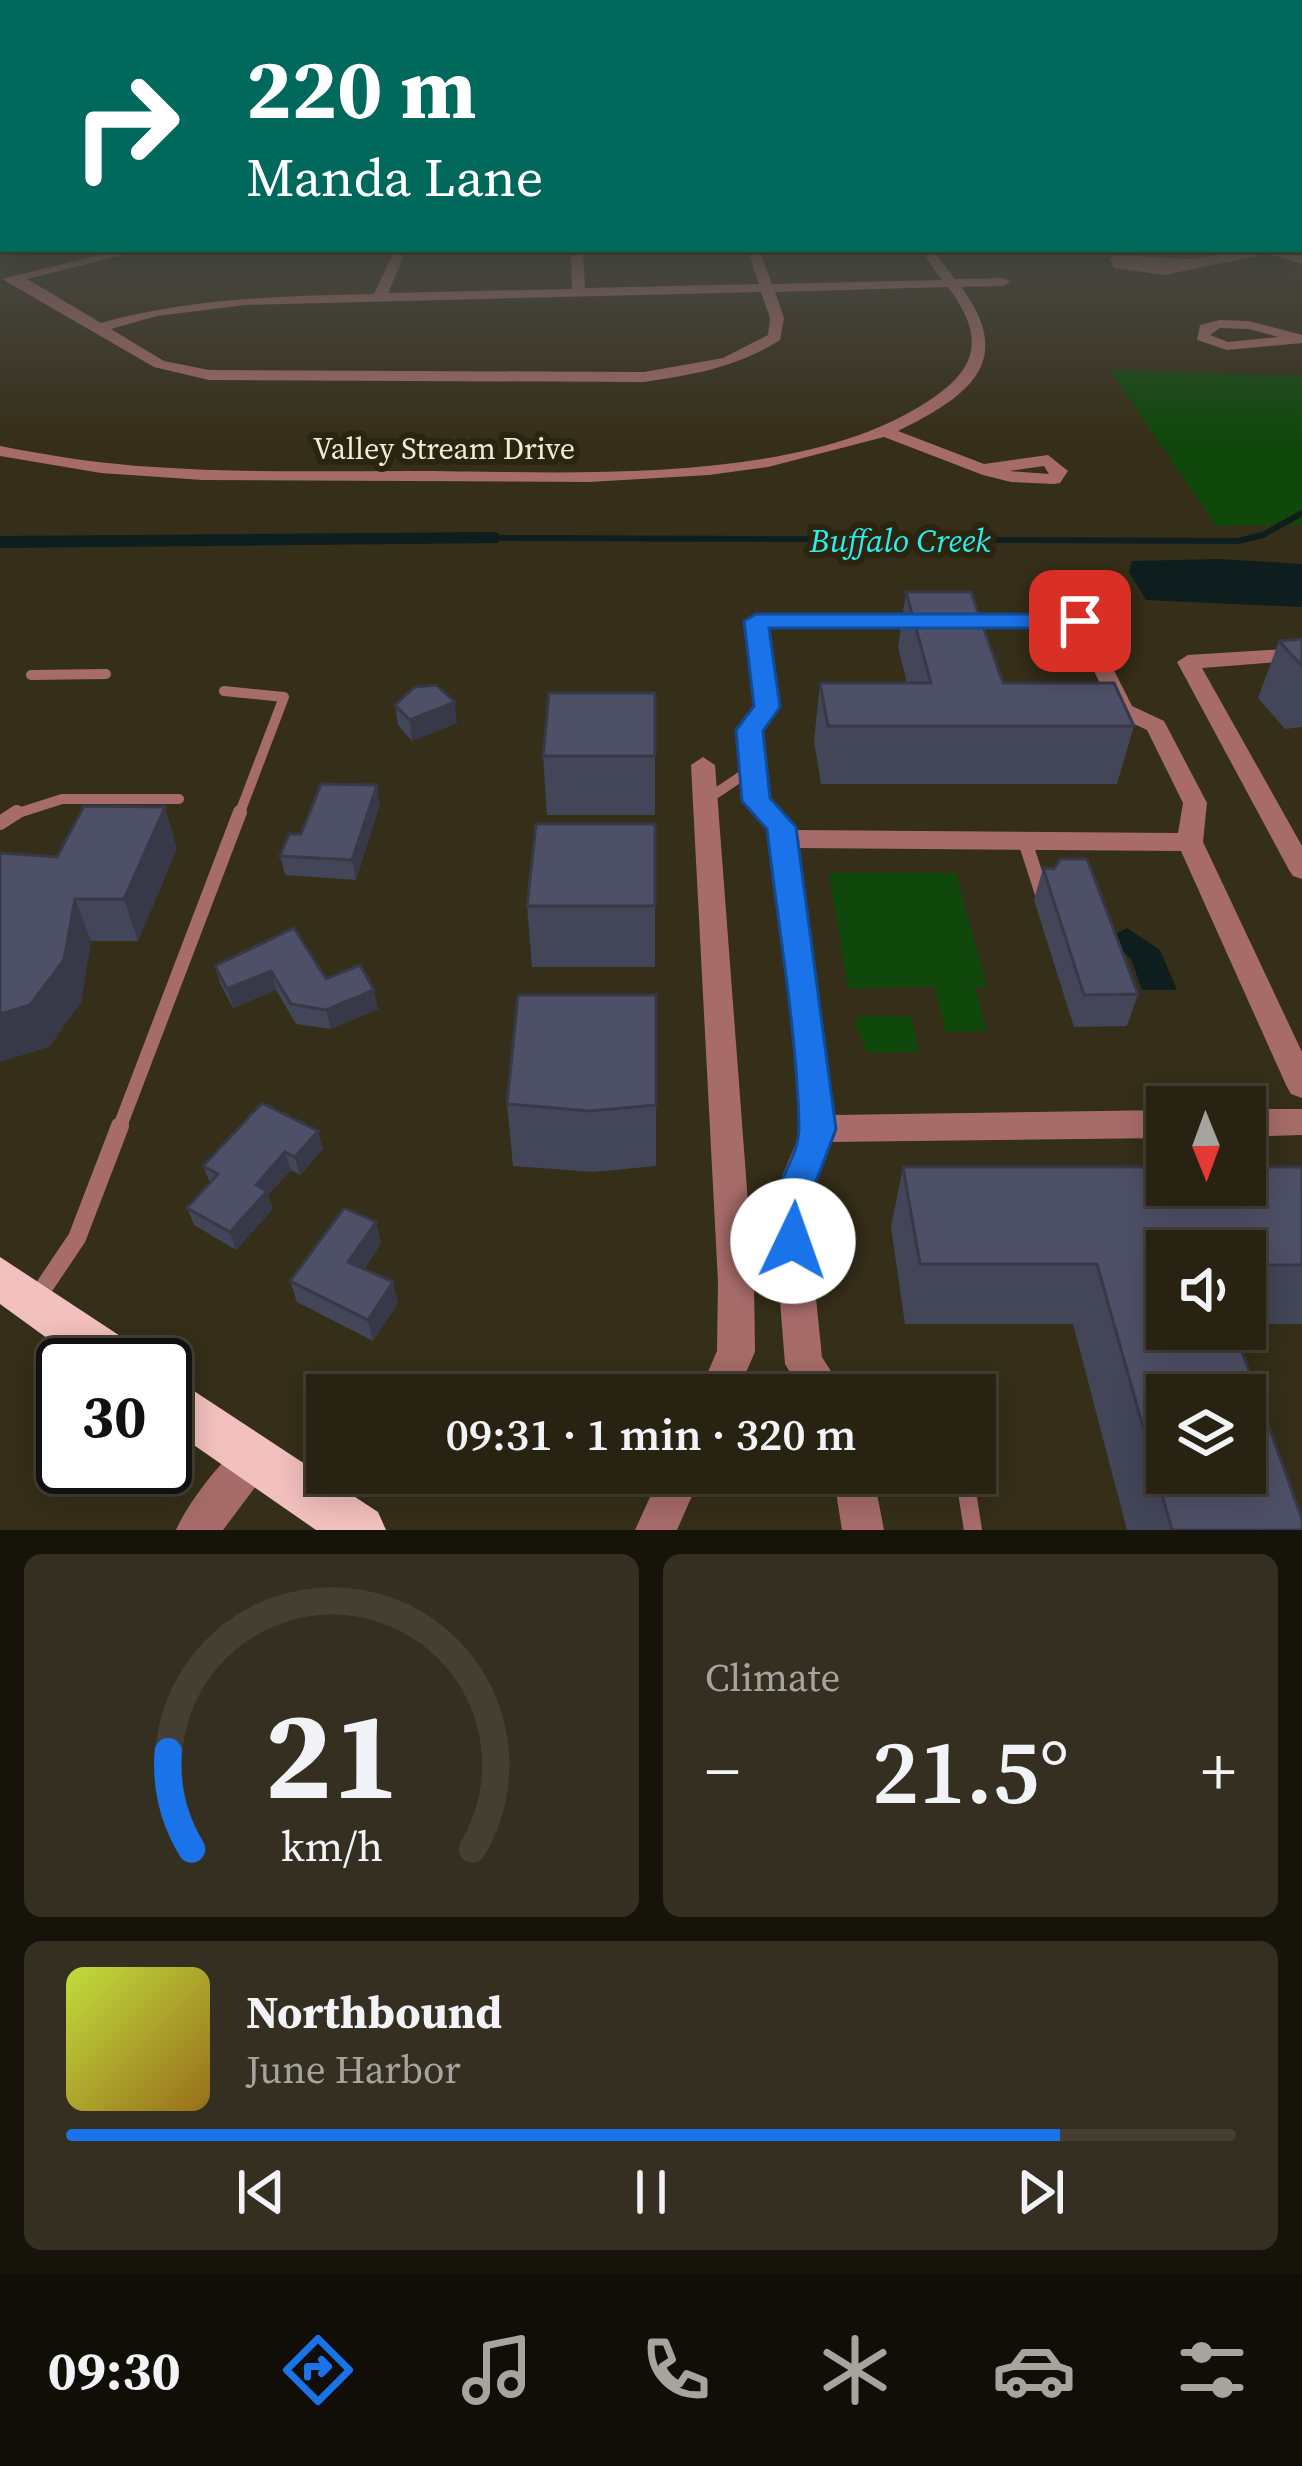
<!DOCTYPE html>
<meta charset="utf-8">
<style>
:root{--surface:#282212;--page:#342f20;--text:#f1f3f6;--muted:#a5a49f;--line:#443f32;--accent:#1a73e8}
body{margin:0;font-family:"Source Serif 4",serif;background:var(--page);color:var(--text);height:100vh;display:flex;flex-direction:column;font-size:45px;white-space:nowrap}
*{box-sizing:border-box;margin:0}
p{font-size:39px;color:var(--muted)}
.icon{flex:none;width:66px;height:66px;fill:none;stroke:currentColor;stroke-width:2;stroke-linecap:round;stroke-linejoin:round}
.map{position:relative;height:1530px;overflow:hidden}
.panel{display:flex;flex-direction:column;gap:24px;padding:24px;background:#16130a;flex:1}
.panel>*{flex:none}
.hud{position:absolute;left:0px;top:0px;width:1302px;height:252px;box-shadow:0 6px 30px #0003,0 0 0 3px var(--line);background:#00695c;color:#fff;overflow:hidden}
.needle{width:78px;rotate:179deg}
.tools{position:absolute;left:1146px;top:1086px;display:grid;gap:24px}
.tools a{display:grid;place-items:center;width:120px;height:120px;border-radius:0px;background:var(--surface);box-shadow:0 6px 30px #0003,0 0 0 3px var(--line);font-size:60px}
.speed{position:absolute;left:36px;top:1338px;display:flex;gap:24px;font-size:60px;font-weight:700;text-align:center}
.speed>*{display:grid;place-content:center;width:156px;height:156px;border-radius:50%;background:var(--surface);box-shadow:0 6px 30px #0003,0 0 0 3px var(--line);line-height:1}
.speed .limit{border:6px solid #111;border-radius:18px;background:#fff;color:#111}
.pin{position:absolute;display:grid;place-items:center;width:102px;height:102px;color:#fff;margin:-51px;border-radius:24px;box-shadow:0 6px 18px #0006}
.me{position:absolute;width:132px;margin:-66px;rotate:3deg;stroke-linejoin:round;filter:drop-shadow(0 0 9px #0008)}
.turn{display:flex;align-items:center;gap:42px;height:252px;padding:0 48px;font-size:54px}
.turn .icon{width:156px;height:156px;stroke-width:2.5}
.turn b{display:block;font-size:84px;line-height:102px}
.big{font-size:90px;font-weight:600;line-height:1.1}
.panel .card{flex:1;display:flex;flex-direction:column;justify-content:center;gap:18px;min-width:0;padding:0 42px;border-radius:18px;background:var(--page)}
.panel .dial{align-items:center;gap:0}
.dial svg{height:312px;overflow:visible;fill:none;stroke:var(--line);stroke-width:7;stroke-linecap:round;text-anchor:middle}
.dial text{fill:var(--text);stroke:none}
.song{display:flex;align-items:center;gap:36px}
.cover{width:144px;height:144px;border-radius:18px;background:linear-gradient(135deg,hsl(70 70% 55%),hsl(40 70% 35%))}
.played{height:12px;border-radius:6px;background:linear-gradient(90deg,var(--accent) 85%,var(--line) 85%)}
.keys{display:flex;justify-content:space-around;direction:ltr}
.heat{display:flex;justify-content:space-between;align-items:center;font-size:66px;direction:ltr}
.panel .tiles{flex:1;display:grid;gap:24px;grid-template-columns:1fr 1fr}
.card:last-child{grid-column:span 2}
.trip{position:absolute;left:306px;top:1374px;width:690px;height:120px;border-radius:0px;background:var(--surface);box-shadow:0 6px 30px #0003,0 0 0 3px var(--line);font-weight:600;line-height:120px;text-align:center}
.dock{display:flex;height:192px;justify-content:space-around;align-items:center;background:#100e07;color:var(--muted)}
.dock .icon{width:84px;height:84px}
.dock .selected{color:var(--accent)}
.dock b{font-size:54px;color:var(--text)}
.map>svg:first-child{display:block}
.green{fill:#0f480a}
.water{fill:#0e1e1e}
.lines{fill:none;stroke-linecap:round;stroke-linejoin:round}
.stream{stroke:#0e1e1e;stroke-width:6}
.canal{fill:#0e1e1e;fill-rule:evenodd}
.service-far2{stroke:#a76c6a;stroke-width:10}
.service-far1{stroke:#a76c6a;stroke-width:14}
.service{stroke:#a76c6a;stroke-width:18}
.minor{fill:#a76c6a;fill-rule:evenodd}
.primary{fill:#f2c0be;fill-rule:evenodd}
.wall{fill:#434559}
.shaded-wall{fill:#373848}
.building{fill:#4e5067;stroke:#373848;stroke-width:3;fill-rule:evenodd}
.route{fill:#1a73e8;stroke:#114b97;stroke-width:3}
.labels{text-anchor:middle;stroke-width:12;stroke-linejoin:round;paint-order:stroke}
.far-street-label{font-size:30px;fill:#efebdd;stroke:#2b240e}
.far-water-label{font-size:33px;font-style:italic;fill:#2beeef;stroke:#2b240e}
</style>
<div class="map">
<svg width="1302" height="1530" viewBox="0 0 1302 1530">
<rect width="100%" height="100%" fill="#352e18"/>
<g class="green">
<path d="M1110,370L1302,376V525L1216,526Z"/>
<path d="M829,873H956L987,987L975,988L987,1031L946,1032L935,987L848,988Z"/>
<path d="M860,1016H911L919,1052L867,1053L855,1024Z"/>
</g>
<g class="water">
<path d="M1220,559L1302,564V607L1146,600L1129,572L1132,561Z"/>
<path d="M1127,928L1160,950L1177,990H1142L1131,959L1109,938Z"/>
</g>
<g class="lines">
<path class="stream" d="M491,538L1238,541L1263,535L1302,513"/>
<path class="canal" d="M491,532L499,533V543L0,548V536Z"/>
<g class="service-far2">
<path d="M31,675L106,674"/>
<path d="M224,691L284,697L239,815"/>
<path d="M706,800L752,769"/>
<path d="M12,815L62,799H179"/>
</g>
<g class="service-far1">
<path d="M0,823L17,812"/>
<path d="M1025,841L1041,891"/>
<path d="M119,1129L240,812"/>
</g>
<g class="service">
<path d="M36,1299L77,1238L120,1126"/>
<path d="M964,1473L973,1530"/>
</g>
<g class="minor">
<path d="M125,249H147L27,279L101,323C191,298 281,296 374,294L395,249H407L388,293L572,289L571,249H583L585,288L759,284L747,249H759L772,284L942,280L920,249H932L955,279L1003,278L1010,282L1003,286L961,287C1018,363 966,397 898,431L984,464L1048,455L1068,471L1060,483L1054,484L1011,482L983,475L884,437L768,467L709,475L589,482L203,480L101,473L0,456V446C51,456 102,464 154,467C239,473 325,471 410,471C565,471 807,489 937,395C983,362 980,330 948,287L775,292L784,318L780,340C738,367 693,375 644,382L209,380L154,367L2,279ZM761,292L770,318L768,335L723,358L644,372L209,370L164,361L111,329L157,316L245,305ZM1044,466L1049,474L1009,471Z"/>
<path d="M1256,249H1277L1302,256V264L1268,254L1164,275L1114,268L1110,259L1116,255L1191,259Z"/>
<path d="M1220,320L1249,321L1302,335V343L1227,350L1197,340L1200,325ZM1220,328L1249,329L1278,337L1228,342L1210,335Z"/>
<path d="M756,615L1087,617L1132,706L1164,721L1207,803L1203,842L1302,1052V1098L1291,1094L1286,1085L1181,851L797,848L832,1115L1167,1110V1138L829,1142L806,1200L822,1357L846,1395H804L785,1364L772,1200L802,1129L770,829L745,801L737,730L756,706L746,621ZM767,627H1073L1115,715L1147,730L1183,803L1178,833L795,830L769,799L761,730L778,707Z"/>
<path d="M1302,648V660L1202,668L1302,846V879L1293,876L1289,870L1177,662L1188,655Z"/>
<path d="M703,757L715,765L754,1282L755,1352L736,1395H698L717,1351L718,1282L691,765Z"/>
<path d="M1245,1109H1302V1135L1245,1137Z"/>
<path d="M251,1440L265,1446L271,1460L265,1474L223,1530H176C187,1504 226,1451 251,1440Z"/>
<path d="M661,1473H702L677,1530H635Z"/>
<path d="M833,1473H873L884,1530H842Z"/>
</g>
<g class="primary">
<path d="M0,1257L140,1349L146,1365H84L0,1304Z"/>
<path d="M165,1372L378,1512L386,1530H316L165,1425Z"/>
</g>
</g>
<g class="wall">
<path d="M906,592L1003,683L1134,726L1117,784H821L814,741L820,683H907L898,647Z"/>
<path d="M1302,639V727L1285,729L1258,698L1279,641Z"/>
<path d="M655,693V815H547L543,756Z"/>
<path d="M395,705L457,723L412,741L398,725Z"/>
<path d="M380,804L356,880L285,875L280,856L301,834Z"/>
<path d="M655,824V967H532L527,906Z"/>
<path d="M177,848L138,941H91L81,1002L49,1047L57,857Z"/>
<path d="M1043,868L1138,994L1127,1026L1074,1027L1034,900Z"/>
<path d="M215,966L326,979L378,1009L331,1029L296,1024L276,990L233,1008L221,985Z"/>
<path d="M656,995V1166L593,1172L513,1166L507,1104Z"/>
<path d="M262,1103L323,1149L300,1175L291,1170L268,1195L273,1209L236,1250L194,1225L187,1208L210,1183L203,1166Z"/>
<path d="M903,1167H1302V1324H1245V1251H1167L1302,1530H1127L1073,1324H905L891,1227Z"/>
<path d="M376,1222L381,1243L364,1269L398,1303L373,1341L297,1302L290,1281Z"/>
</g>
<g class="shaded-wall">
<path d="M455,702L457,723L412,741L410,720Z"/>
<path d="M377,785L380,804L356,880L352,860Z"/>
<path d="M165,807L177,848L138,941L124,899Z"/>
<path d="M75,899L91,941L81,1002L49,1047L0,1062V1014Z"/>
<path d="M271,971L276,990L233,1008L227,989Z"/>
<path d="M374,990L378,1009L331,1029L326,1010Z"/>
<path d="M318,1131L323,1149L300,1175L295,1157Z"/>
<path d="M285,1152L291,1170L268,1195L273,1209L236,1250L230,1232L256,1185Z"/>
<path d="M376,1222L381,1243L354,1282L348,1262Z"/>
<path d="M393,1282L398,1303L373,1341L368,1320Z"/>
</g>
<g class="building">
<path d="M906,592H971L1003,683H1114L1134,726H828L820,683H931Z"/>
<path d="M1302,639V666L1279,641Z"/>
<path d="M436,685L455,702L410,720L395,705L415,687Z"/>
<path d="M549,693H655V756H543Z"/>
<path d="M321,784L377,785L352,860L280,856L289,834H301Z"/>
<path d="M84,806L165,807L124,899H75L64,960L30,1005L0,1014V853L57,857Z"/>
<path d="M536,824H655V906H527Z"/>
<path d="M1060,859H1087L1138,994L1084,995L1043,868L1054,869Z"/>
<path d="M294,928L326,979L360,965L374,990L326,1010L291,1004L271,971L227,989L215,966Z"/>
<path d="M518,995H656V1105L590,1111L507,1104Z"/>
<path d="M262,1103L318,1131L295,1157L285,1152L256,1185L267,1191L230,1232L187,1208L218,1174L203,1166Z"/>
<path d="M903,1167H1167V1185H1245V1167H1302V1265H1245V1251H1167V1329H1234L1302,1519V1530H1172L1097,1264H920ZM1167,1395H1245V1473H1167Z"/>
<path d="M344,1208L376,1222L348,1262L393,1282L368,1320L290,1281Z"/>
</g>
<linearGradient id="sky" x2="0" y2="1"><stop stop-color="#1d190d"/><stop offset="0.52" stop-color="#4b4c48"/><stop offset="1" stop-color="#4b4c48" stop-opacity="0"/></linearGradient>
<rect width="1302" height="444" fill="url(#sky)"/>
<path class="route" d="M756,614H1080L1091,621L1080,628H769L780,707L763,731L770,798L796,827L836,1129L809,1200L813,1241L807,1254L793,1259L779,1254C752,1195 801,1172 799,1123C796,1025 778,926 767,829L742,801L736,730L754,706L744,621Z"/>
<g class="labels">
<g class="far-street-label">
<text x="444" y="459">Valley Stream Drive</text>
</g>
<g class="far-water-label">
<text x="900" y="552">Buffalo Creek</text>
</g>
</g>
</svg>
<div class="tools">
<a><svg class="needle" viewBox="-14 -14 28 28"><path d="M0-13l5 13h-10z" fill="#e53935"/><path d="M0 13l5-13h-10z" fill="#a5a49f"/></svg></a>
<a><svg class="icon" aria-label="sound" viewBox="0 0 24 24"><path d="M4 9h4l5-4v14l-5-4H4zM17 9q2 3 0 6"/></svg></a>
<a><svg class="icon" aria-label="layers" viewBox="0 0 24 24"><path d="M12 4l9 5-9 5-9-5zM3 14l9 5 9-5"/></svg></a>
</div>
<div class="speed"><div class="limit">30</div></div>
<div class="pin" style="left:1080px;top:621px;background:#d93025"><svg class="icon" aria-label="arrive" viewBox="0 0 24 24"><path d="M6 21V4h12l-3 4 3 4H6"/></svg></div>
<svg class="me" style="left:793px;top:1241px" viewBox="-20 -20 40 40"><circle r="19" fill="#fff"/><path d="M0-13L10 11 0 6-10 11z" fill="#1a73e8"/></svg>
<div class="trip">09:31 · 1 min · 320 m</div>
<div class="hud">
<div class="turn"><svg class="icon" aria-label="right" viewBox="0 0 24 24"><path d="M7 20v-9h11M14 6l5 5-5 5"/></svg><div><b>220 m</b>Manda Lane</div></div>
</div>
</div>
<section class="panel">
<div class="tiles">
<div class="card dial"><svg viewBox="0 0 100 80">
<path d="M14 69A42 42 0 1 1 86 69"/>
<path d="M14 69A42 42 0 0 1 8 44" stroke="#1a73e8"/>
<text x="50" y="56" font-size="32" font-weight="700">21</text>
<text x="50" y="72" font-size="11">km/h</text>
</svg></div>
<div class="card"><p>Climate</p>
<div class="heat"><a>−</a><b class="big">21.5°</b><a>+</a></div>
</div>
<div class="card">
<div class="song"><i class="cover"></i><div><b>Northbound</b><p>June Harbor</p></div></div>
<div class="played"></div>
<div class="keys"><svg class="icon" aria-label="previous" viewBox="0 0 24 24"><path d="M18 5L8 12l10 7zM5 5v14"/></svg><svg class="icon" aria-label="pause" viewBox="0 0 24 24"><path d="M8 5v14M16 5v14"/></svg><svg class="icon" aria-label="next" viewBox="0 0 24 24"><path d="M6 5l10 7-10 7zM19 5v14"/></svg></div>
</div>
</div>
</section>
<nav class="dock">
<b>09:30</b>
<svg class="icon selected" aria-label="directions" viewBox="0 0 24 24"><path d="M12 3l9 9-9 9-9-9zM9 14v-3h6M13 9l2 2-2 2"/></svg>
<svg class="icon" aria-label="music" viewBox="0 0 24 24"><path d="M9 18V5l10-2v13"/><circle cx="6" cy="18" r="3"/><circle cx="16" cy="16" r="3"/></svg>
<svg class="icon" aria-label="phone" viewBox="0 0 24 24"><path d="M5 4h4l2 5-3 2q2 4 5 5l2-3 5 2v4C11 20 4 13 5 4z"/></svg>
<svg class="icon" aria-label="climate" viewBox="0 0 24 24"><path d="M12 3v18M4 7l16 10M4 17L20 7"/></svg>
<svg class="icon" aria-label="car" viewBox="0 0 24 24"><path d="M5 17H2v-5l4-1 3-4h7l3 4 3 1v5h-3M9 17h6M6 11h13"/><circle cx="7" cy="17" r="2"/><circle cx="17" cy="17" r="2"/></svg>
<svg class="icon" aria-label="filters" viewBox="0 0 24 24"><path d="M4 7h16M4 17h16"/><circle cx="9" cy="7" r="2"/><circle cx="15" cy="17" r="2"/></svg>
</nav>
